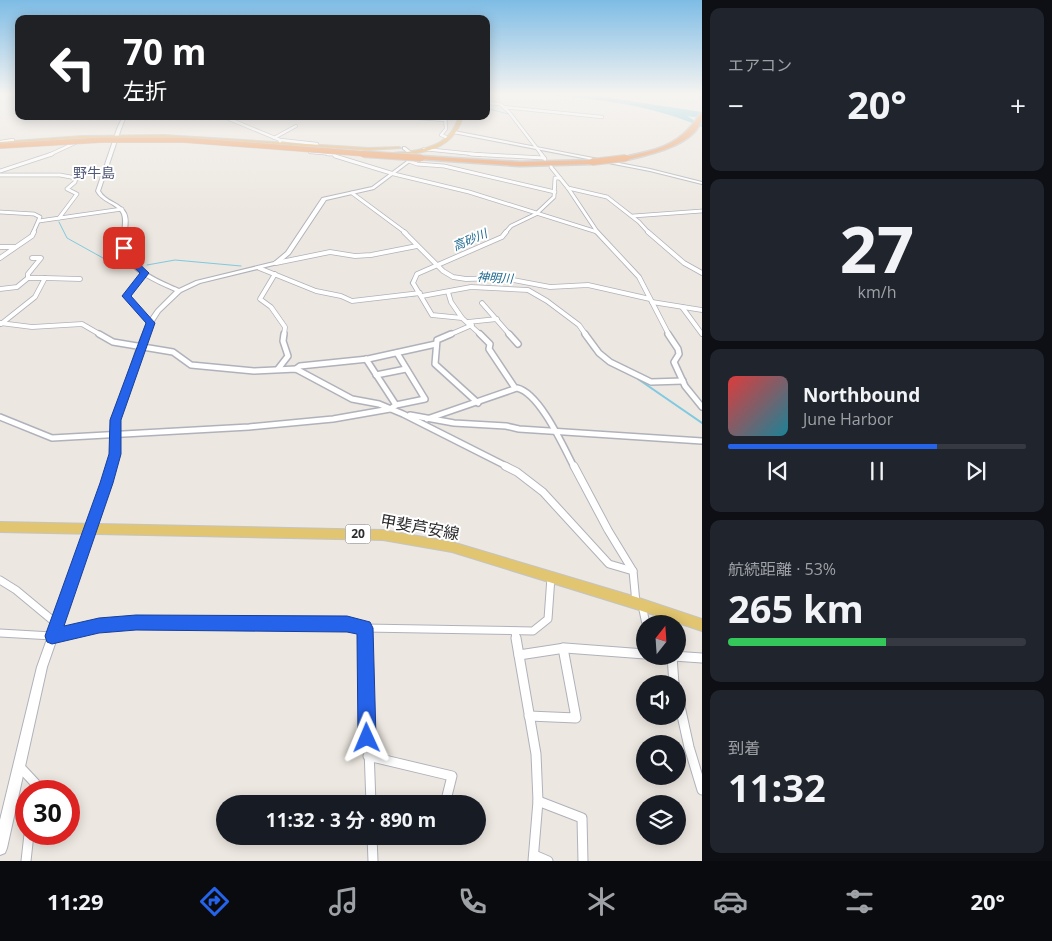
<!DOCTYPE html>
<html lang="ja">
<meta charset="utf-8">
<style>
:root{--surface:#171b24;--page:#20242c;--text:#f1f3f6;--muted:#9ea1a6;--line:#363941;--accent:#2563eb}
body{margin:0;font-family:"Open Sans","Noto Sans JP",sans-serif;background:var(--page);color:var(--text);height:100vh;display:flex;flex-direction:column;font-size:19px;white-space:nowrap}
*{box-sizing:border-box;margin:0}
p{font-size:16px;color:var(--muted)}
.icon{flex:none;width:28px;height:28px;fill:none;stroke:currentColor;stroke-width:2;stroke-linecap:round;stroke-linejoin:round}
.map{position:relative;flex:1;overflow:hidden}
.drawer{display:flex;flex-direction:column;gap:8px;padding:8px;background:#0d0f14;width:350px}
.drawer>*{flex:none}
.guide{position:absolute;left:15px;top:15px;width:475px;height:105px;border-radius:10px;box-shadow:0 2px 12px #0003;background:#202124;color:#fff;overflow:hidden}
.needle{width:32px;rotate:17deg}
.fabs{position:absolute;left:636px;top:615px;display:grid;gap:10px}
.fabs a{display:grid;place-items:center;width:50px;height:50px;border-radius:50%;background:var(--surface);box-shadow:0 2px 12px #0003;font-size:25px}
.speed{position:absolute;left:15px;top:780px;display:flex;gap:10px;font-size:25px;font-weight:700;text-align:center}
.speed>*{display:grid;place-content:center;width:65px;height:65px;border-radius:50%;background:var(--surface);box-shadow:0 2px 12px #0003;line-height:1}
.speed .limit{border:8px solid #d22;background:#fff;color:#111}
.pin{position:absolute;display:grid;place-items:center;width:42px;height:42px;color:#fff;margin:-21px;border-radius:10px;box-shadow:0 2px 8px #0006}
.me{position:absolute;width:55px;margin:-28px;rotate:359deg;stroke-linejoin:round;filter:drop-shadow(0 0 4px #0008)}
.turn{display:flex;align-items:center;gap:18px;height:105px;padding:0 25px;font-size:22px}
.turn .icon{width:65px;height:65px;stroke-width:2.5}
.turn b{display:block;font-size:35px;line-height:42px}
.big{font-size:38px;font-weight:700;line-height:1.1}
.drawer .tile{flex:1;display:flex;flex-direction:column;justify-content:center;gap:8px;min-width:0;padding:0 18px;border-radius:10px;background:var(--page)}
.drawer .dial{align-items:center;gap:0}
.dial b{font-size:65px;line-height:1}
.song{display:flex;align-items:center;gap:15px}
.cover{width:60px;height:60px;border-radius:8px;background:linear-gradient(135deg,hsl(0 70% 55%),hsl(190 70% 35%))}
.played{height:5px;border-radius:2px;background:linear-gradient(90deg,var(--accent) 70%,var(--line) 70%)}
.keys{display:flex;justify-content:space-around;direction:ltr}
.heat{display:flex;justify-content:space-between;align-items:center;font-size:28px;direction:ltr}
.charge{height:8px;border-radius:4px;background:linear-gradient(90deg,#34c759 53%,var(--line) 0)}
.trip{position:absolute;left:216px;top:795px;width:270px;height:50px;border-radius:25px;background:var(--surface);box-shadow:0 2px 12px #0003;font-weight:700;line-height:50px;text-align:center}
.tabs{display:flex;height:80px;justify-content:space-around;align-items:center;background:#090b0e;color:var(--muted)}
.tabs .icon{width:35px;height:35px}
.tabs .current{color:var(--accent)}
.tabs b{font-size:22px;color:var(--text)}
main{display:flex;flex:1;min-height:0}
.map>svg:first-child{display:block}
.water{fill:#7fc9e1}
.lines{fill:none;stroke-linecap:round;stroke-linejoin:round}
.stream-far1{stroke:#7fc9e1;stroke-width:1}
.stream{stroke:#7fc9e1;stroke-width:2}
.minor-far5-casing{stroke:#b0b2bb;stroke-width:4}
.minor-far4-casing{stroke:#b0b2bb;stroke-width:4.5}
.minor-far3-casing{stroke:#b0b2bb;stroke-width:5.5}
.minor-far2-casing{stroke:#b0b2bb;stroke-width:8}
.minor-far1-casing{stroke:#b0b2bb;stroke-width:9}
.minor-casing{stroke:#b0b2bb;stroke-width:11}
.tertiary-casing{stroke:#b0b2bb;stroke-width:2}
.secondary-casing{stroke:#b0b2bb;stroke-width:2}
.primary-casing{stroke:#c4c4c4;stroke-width:2}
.trunk-casing{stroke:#c4c4c4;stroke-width:2}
.motorway-casing{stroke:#c4c4c4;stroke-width:3}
.minor-far5{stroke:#fff;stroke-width:2.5}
.minor-far4{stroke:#fff;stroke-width:3}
.minor-far3{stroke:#fff;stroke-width:4}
.minor-far2{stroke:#fff;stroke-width:5}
.minor-far1{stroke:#fff;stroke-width:7}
.minor{stroke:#fff;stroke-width:9}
.tertiary{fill:#fff;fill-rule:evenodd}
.secondary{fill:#fff;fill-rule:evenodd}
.primary{fill:#e1c570;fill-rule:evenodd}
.trunk{fill:#e6b36e;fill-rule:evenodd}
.motorway{fill:#eca16b;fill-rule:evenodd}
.motorway-bridge-far1-casing{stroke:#c4c4c4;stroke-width:6;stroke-linecap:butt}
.motorway-bridge-casing{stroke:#c4c4c4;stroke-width:8;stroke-linecap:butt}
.motorway-bridge-far1{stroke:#eca16b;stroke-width:5}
.motorway-bridge{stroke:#eca16b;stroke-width:6}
.route{fill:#2563eb;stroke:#184099}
.labels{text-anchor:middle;stroke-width:4;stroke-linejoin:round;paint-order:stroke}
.far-water-label{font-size:12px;font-style:italic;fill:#1d698f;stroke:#fff}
.shield{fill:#fff;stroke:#6b6b6b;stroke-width:1}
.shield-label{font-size:12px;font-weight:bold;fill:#2c2c2c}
.far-quarter-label{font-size:14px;fill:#515978;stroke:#fff}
.near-street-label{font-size:16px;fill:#2c2c2c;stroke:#fff}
</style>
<main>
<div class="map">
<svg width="702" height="861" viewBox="0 0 702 861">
<rect width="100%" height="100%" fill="#ece7e0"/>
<path class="water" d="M526,94L591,95L702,112V118L687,116L702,125V127C647,103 585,97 526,94Z"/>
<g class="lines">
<g class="stream-far1">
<path d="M486,108L508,114"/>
<path d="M526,217L533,214"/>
<path d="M59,222L67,238L112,263L134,268"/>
<path d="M147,265L175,260L241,266"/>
<path d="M141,267L143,266"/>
<path d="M477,286H490"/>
<path d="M414,288L410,283L416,273"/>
<path d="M430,293L455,288"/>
<path d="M405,297L421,295"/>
<path d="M576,324L583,335"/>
</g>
<g class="stream">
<path d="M591,347L598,355"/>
<path d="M638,379L702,423"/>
</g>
<g class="minor-far5-casing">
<g id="minor-far5">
<path d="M486,103L500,104L509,112L542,155"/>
<path d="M503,107L602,117"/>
<path d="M222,116L280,140V142"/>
<path d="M391,116L446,120"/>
<path d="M445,116L446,129L441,135L446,137"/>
<path d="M274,138L296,126"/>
<path d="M281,140L317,144"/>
<path d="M0,142L13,140"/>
<path d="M424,149L483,155"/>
<path d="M310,152L333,154"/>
<path d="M334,153L335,155"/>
<path d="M49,155L77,142"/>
</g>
</g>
<g class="minor-far4-casing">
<g id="minor-far4">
<path d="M328,154H333"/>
<path d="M334,154L335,156L394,174L469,192L597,232"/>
<path d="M470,154L544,158"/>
<path d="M541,154L545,159"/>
<path d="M409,161L417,164L444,166L555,192"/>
<path d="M551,167L568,188L598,233"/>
<path d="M0,171L52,154"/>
<path d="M0,175H60L76,178L75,182L67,189L77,194L59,218"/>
<path d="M568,188L607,197L639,222L649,233"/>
<path d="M352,193L406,233"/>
<path d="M0,212L34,214L40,217L33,233"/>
<path d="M633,216L702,211"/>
<path d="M39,221L122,209"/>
<path d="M505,233L511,226L536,214L554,197L555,178H560"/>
</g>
</g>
<g class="minor-far3-casing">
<g id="minor-far3">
<path d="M404,232L443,271L453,277L466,279L503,278L550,287L588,285L650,299"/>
<path d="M597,232L639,277L669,335"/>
<path d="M648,232L684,263L702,273"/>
<path d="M0,247H14"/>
<path d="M0,258L32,236L34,232"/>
<path d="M276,263L330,252L355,256L371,255L417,246"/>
<path d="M259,268L316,291L341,296L352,301L420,293"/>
<path d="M145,273L126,296L150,323"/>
<path d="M275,274L260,299L271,307L285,327L284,335"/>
<path d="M28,278V274L41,258H32"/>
<path d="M45,278L80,279"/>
<path d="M0,289L17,287L28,278H45L35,297L1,324"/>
<path d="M448,292L451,302L462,318"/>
<path d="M422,296L471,287L528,290L547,301L579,325L586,335"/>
<path d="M652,302L702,310"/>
<path d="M482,303L510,335"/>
<path d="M682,307L702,334"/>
<path d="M468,322L497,319"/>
<path d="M0,323L32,327L82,324L101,335"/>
<path d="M449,335L472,325"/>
<path d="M481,335L462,318L432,315L413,283L417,274L502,237L506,232"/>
</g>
</g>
<g class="minor-far2-casing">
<g id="minor-far2">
<path d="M99,334L113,342L173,352L191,365L254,371L296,369L352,399L379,404L403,414L508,467"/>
<path d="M451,334L437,340L435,364L478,403"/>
<path d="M480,334L490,344L489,349L515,388"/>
<path d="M509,334L518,344"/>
<path d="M585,334L599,353L610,362L651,382L683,381"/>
<path d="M668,334L678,349L679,354L674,362L685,386L702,407"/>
<path d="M366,359L396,405"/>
<path d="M278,369L288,356L283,341L284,334"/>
<path d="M296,369L300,366L368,359L436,344"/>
<path d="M376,375L406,369"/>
<path d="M410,415L454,423L506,426L519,429L702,441"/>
<path d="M0,417L52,438L249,427L333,419L390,409L396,405L425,399L397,353"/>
<path d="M427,419L517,388C540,393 564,448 574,467"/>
</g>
</g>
<g class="minor-far1-casing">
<g id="minor-far1">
<path d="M505,466L517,472L543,492L609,564L633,571"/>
<path d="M574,466L608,530L633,571L636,603"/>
<path d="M0,580L16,590L57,624"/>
<path d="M642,605L646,624"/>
<path d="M365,628L533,631L548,619L551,577"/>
<path d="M515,631L516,639"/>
<path d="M0,633L52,636L99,625L136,622L347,624L365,628V639"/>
</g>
</g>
<g class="minor-casing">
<g id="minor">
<path d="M365,638L371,804"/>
<path d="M516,638L536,754L538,801L533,861"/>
<path d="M519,655L565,648L645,654"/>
<path d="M672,656L674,684"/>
<path d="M673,656L702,658"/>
<path d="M678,697L689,747L702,790"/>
<path d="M529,716L576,718L563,648"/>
<path d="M368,756L452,776L445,804"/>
<path d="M20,767L35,783V791"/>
<path d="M371,800L385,804"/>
<path d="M538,801L582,818L583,861"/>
<path d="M372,836L373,861"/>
<path d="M534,855L548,861"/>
<path d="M26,861L29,834"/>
</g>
</g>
<g class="tertiary-casing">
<path id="tertiary" d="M123,116H126L121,129L100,191C106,202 120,202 126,213C130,221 126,231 126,240C124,267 159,280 179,289L196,281L274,262L286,252L322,198L372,187L411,158V155L403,149V147H405L414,154L415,158L374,189L326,200L290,254L278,264L200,283L181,292L160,312L153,323L143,347L129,395L119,419V454L111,483L47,667L7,848L5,853L0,855V820L37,667L103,483L111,454V419L121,395L137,347L147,323L156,310L175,291C155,282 120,269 121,241C121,232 125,223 122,214C117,203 102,203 96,191L117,129Z"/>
</g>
<g class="secondary-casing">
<path id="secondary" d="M454,131L650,169L702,182V184L650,171L453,133Z"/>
</g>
<g class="primary-casing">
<path id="primary" d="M0,522L383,530L452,542L636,597L702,619V631L636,609L452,552L383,540L0,532Z"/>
</g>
<g class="trunk-casing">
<g id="trunk">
<path d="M459,116H463C453,152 421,153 390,156L388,155C393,152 400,152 407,152C432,148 451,143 459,116Z"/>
<path d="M164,135L369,148L399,147L401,148L369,150L164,137L82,138L0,144V142L82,136Z"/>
</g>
</g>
<g class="motorway-casing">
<g id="motorway">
<path d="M700,114H702C702,144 648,155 626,160L623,158C630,155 639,154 646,152C671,146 687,135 700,114Z"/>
<path d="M421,156L520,162L592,160L595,162L592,164L520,166L419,159Z"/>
</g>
</g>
<use href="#minor-far5" class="minor-far5"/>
<use href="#minor-far4" class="minor-far4"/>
<use href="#minor-far3" class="minor-far3"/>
<use href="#minor-far2" class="minor-far2"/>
<use href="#minor-far1" class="minor-far1"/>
<use href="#minor" class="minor"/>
<use href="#tertiary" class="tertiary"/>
<use href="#secondary" class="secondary"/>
<use href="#primary" class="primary"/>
<use href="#trunk" class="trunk"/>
<use href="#motorway" class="motorway"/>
<g class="motorway-bridge-far1-casing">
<path id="motorway-bridge-far1" d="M0,146L101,140H184L380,155"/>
</g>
<g class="motorway-bridge-casing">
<g id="motorway-bridge">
<path d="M363,154L421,158"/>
<path d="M592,162L626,158"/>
</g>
</g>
<use href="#motorway-bridge-far1" class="motorway-bridge-far1"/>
<use href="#motorway-bridge" class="motorway-bridge"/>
</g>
<linearGradient id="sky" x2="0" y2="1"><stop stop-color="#7ebce5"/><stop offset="0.44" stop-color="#f6f4f1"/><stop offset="1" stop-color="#f6f4f1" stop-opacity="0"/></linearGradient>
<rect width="702" height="214" fill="url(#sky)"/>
<path class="route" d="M121,247H126L134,259L149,273L131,296L155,323L121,420V454L113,483L64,626L99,618L136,615L347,616L370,622L373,628L376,738L373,744L367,746L361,744L358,738L357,634L347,632L136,630L99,633L52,644L47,642L45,636L100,483L109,454L110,420L146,323L122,296L140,273L128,262L120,248Z"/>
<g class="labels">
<g class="far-water-label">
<text transform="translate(470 240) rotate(-23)" y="4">高砂川</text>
<text transform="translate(495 278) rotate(3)" y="4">神明川</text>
</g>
<rect class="shield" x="345.5" y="524.5" width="25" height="19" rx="4"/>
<g class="shield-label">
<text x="358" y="538">20</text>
</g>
<g class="far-quarter-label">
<text x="94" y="178">野牛島</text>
</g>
<g class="near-street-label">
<text transform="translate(420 527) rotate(10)" y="6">甲斐芦安線</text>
</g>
</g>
</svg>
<div class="fabs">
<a><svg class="needle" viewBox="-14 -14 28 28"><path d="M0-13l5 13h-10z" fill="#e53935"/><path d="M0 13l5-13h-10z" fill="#9ea1a6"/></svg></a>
<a><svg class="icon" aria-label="sound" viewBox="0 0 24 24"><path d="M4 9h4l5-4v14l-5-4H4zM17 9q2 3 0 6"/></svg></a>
<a><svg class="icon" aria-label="search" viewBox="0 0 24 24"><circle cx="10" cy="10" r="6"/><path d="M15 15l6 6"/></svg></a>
<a><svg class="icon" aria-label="layers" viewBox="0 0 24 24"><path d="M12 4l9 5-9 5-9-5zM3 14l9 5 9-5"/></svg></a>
</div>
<div class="speed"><div class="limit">30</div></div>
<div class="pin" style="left:124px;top:248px;background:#d93025"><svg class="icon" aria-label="arrive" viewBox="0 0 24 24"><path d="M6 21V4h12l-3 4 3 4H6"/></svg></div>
<svg class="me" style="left:367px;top:738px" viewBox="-20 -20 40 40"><path d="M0-17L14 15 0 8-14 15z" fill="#2563eb" stroke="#fff" stroke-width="4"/></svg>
<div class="trip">11:32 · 3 分 · 890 m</div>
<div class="guide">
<div class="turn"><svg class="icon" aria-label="left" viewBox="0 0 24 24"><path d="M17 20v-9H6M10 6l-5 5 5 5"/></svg><div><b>70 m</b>左折</div></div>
</div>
</div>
<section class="drawer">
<div class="tile"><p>エアコン</p>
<div class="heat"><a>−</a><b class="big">20°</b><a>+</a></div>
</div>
<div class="tile dial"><b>27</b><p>km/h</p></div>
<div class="tile">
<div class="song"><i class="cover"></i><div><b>Northbound</b><p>June Harbor</p></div></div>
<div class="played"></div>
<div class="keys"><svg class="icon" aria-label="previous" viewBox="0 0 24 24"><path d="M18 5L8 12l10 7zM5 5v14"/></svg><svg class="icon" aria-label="pause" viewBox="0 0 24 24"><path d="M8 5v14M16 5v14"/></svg><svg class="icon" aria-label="next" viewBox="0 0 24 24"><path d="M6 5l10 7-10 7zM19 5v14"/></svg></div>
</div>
<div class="tile"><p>航続距離 · 53%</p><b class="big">265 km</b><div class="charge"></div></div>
<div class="tile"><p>到着</p><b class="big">11:32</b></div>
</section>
</main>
<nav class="tabs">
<b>11:29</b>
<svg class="icon current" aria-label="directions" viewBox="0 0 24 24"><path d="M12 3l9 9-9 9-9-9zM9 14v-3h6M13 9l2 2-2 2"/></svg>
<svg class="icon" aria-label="music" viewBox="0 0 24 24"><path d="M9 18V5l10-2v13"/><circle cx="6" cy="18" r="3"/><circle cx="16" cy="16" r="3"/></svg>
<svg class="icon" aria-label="phone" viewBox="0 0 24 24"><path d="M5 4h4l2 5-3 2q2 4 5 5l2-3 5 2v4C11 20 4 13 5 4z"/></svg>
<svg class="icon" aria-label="climate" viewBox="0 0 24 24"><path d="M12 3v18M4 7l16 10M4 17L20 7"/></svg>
<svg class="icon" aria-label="car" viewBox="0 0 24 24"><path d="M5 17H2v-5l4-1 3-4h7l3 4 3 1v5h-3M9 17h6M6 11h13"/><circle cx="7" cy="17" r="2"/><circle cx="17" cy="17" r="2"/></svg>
<svg class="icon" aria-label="filters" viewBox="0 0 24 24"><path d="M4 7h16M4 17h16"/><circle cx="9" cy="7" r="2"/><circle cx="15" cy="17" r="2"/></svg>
<b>20°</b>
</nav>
